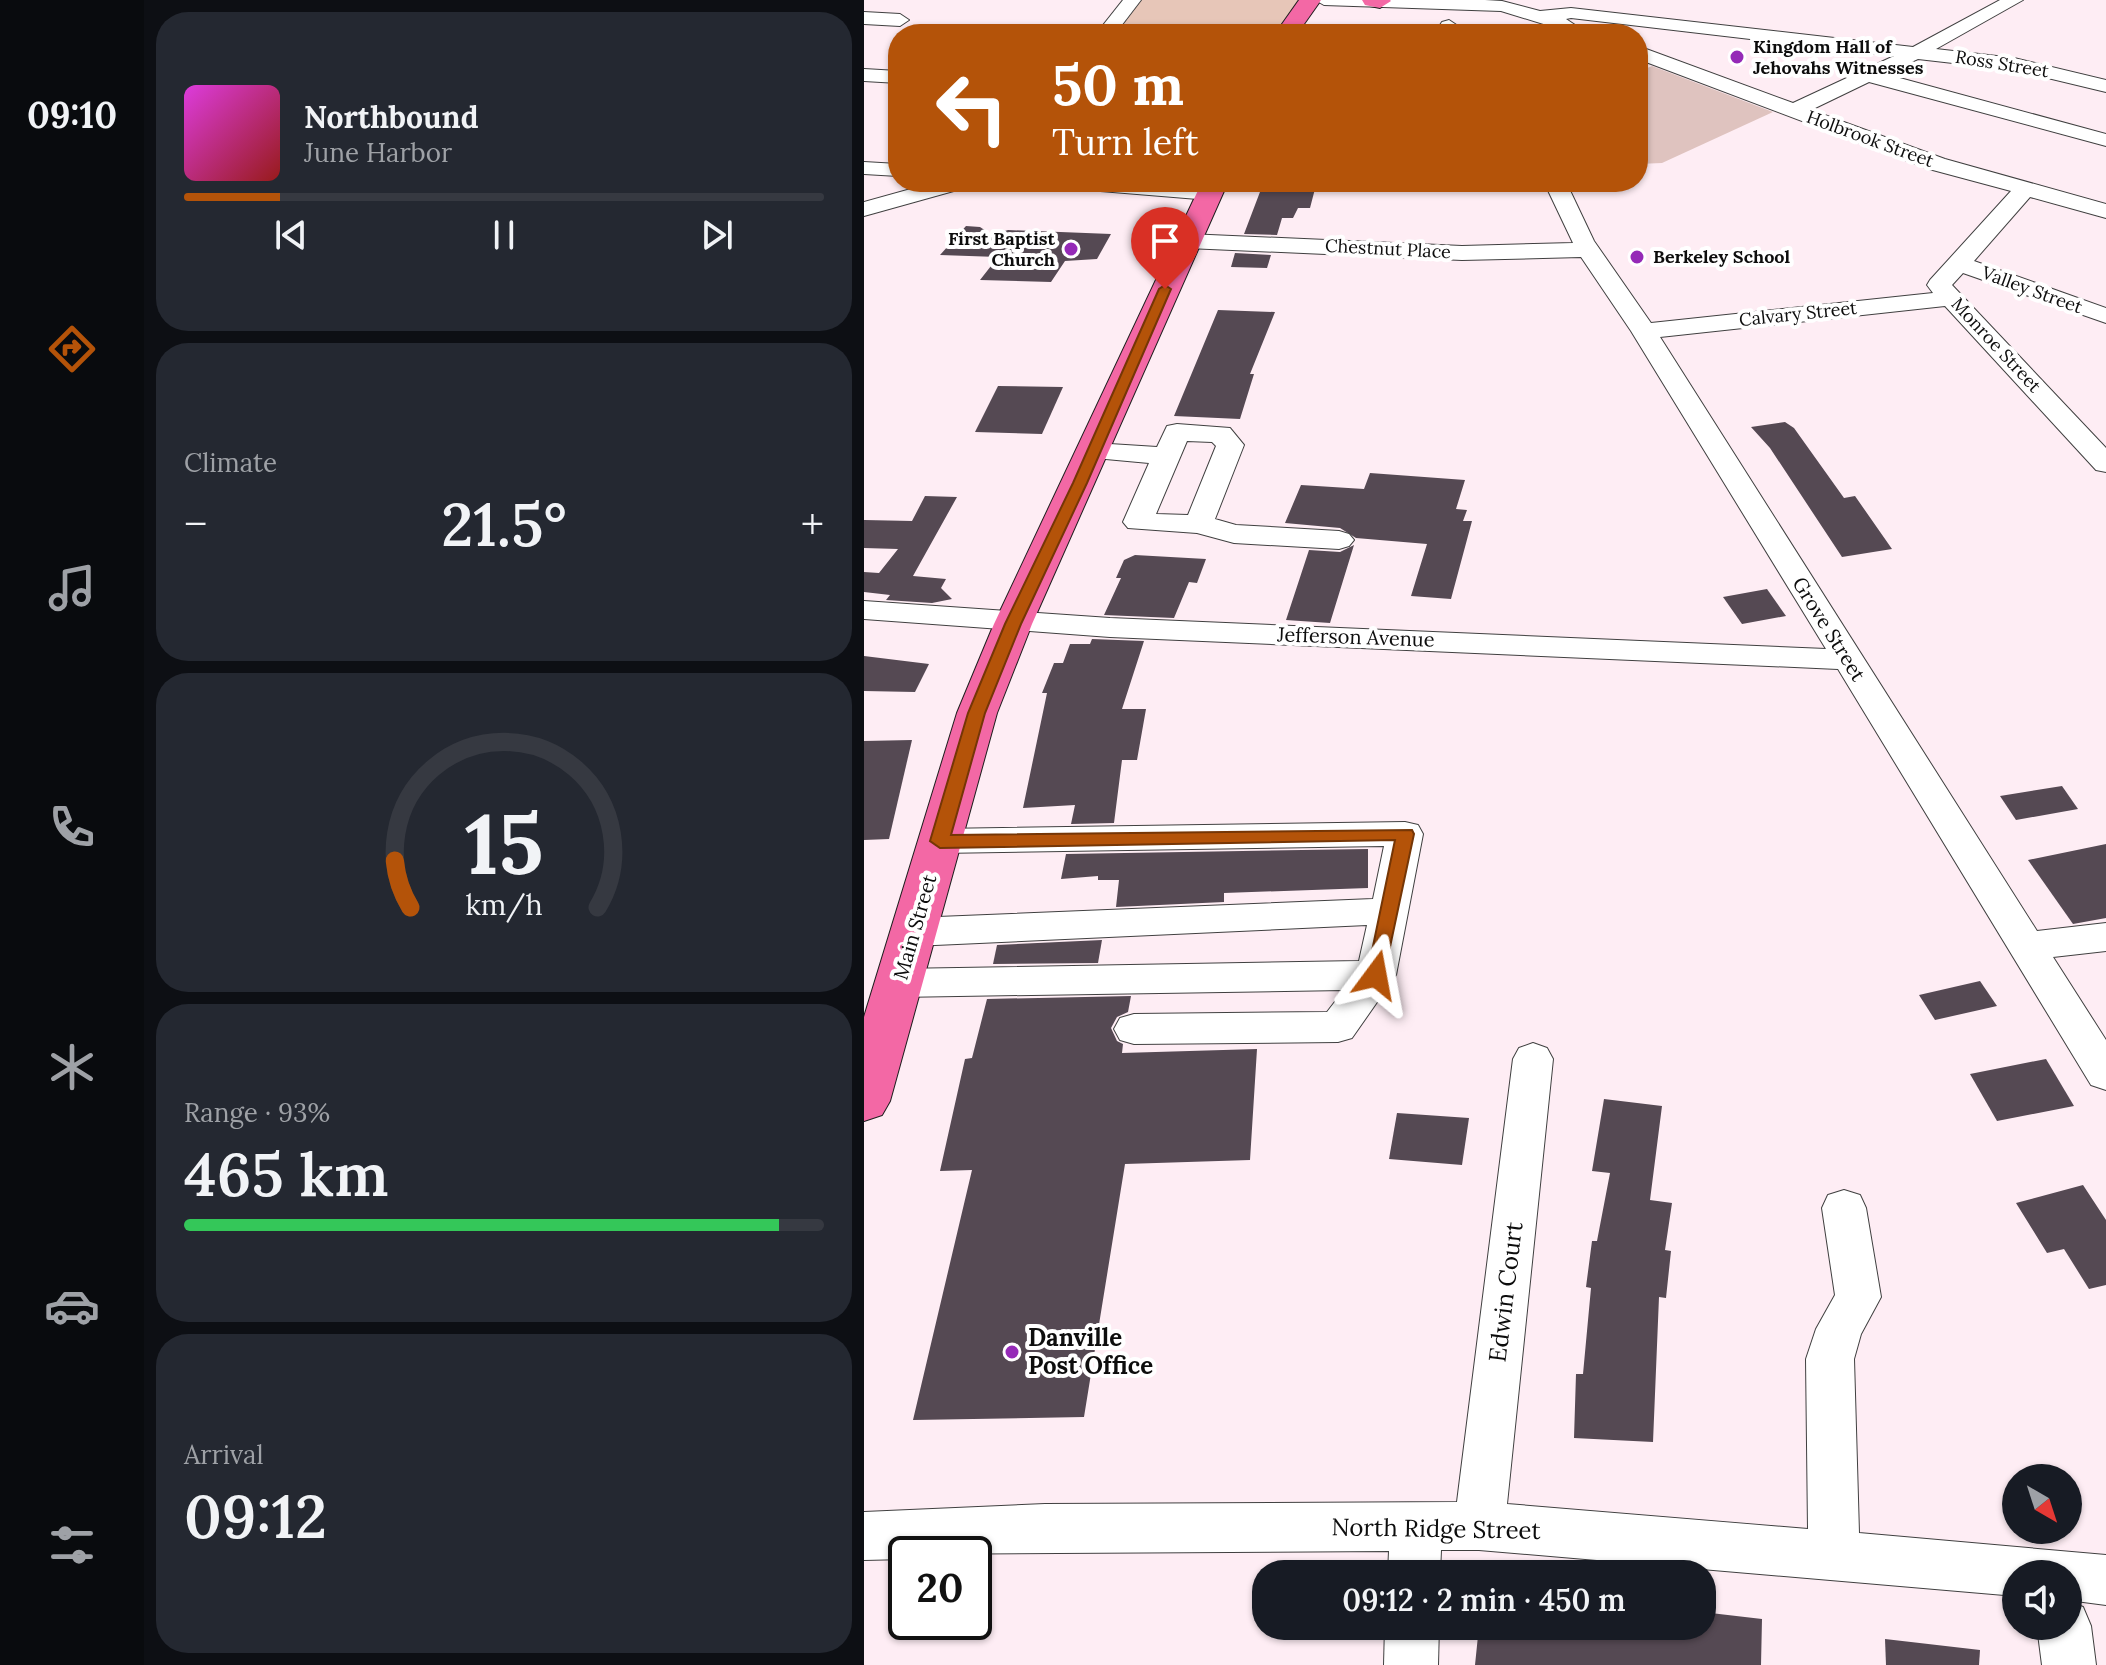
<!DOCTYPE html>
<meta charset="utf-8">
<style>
:root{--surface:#171b24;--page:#242831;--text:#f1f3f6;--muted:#9ea1a6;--line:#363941;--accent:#b45309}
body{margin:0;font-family:Lora,serif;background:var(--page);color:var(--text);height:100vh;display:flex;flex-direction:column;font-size:30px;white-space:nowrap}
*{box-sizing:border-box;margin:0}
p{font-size:26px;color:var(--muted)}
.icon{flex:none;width:44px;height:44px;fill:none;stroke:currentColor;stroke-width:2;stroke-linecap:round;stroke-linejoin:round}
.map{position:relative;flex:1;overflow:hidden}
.side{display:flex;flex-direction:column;gap:12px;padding:12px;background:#0d0f14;width:720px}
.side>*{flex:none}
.guide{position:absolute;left:24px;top:24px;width:760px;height:168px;border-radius:32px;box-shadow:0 2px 6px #0004;background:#b45309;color:#fff;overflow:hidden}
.needle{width:52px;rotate:141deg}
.fabs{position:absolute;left:1138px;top:1464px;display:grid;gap:16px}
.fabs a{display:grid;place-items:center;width:80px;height:80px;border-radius:50%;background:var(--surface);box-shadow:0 2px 6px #0004;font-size:40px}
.speed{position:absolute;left:24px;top:1536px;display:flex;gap:16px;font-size:40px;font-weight:700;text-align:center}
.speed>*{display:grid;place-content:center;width:104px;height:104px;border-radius:50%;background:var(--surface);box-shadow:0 2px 6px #0004;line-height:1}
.speed .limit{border:4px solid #111;border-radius:12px;background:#fff;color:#111}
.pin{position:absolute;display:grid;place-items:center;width:68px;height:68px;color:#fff;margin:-82px -34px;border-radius:50% 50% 50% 0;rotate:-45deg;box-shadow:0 0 8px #0007}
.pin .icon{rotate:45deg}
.me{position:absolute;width:88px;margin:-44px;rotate:13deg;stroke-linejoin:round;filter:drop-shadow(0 0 6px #0008)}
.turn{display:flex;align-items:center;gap:28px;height:168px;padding:0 32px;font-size:36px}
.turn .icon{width:104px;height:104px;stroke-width:2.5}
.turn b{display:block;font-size:56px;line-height:68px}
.big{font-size:60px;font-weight:600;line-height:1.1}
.side .widget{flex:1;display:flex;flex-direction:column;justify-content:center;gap:12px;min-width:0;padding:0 28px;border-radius:32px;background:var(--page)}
.side .dial{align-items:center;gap:0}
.dial svg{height:208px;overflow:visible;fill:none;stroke:var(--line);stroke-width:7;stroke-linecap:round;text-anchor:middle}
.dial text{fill:var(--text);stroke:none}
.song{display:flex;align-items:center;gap:24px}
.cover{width:96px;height:96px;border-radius:12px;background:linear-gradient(135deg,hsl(300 70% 55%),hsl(0 70% 35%))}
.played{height:8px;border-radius:4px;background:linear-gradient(90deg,var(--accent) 15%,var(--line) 15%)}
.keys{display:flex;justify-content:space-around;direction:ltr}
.heat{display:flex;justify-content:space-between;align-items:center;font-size:44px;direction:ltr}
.charge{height:12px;border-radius:6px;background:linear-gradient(90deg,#34c759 93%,var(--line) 0)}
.trip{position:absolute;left:388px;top:1560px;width:464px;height:80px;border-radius:32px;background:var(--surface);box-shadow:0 2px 6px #0004;font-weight:600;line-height:80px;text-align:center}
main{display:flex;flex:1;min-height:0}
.tab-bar{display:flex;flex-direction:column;width:144px;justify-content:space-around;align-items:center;background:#090b0e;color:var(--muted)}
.tab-bar .icon{width:56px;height:56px}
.tab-bar .selected{color:var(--accent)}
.tab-bar b{font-size:36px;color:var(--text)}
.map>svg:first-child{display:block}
.green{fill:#e7c6b8}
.cemetery{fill:#dfc3bf}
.building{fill:#554953}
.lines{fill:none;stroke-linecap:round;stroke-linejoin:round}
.minor-casing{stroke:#404040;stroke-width:2}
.major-casing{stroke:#1e1e1e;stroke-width:2}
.minor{fill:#fff;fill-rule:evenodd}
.major{fill:#f368a5;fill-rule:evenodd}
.route{fill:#b45309;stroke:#753606;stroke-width:2}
.poi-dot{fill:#952ab7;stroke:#fff;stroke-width:3}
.labels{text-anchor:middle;stroke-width:8;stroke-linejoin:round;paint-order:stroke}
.far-poi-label{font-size:18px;font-weight:bold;fill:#0d0d0d;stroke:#fff;text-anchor:start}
.far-street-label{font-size:18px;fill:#0d0d0d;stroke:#fff}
.street-label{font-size:20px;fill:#0d0d0d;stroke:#fff}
.near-street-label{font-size:24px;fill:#0d0d0d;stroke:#fff}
.near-poi-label{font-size:24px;font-weight:bold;fill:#0d0d0d;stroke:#fff;text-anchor:start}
</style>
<main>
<nav class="tab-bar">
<b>09:10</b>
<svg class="icon selected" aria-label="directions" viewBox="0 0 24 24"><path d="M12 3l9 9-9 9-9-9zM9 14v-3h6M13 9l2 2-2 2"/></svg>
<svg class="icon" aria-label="music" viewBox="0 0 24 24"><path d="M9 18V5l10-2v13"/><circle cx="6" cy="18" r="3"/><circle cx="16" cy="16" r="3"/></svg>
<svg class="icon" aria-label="phone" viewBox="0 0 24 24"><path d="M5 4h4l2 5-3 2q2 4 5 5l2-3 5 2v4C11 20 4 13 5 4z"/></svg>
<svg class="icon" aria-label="climate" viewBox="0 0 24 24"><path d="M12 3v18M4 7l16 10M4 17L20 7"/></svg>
<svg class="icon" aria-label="car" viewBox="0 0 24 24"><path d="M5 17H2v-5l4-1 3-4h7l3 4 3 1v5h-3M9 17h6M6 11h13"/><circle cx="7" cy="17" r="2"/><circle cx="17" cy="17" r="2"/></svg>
<svg class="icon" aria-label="filters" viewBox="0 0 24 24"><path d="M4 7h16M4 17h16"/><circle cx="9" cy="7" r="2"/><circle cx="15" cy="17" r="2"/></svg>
</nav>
<section class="side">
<div class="widget">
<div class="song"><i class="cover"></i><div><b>Northbound</b><p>June Harbor</p></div></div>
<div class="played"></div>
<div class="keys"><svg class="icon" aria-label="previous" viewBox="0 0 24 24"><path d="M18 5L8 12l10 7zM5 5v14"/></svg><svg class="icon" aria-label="pause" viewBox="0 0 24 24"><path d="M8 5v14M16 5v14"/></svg><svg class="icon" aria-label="next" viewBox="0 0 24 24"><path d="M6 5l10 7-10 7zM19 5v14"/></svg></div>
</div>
<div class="widget"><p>Climate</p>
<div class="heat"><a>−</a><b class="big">21.5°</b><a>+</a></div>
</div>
<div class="widget dial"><svg viewBox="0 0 100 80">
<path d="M14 69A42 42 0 1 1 86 69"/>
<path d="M14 69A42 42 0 0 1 8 51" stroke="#b45309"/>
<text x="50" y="56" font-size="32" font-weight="700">15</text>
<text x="50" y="72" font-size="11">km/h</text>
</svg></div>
<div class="widget"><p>Range · 93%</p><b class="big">465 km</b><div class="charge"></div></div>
<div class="widget"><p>Arrival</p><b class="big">09:12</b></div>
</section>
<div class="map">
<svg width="1242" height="1665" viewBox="0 0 1242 1665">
<rect width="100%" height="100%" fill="#feedf4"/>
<path class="green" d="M263,0H446L422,34H236Z"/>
<path class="cemetery" d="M788,66L909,112L798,163L774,164V72Z"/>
<g class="building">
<path d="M399,184L452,185L446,208H434L429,218H418L413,235L380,234Z"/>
<path d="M102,226L116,227L128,235L144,230L247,234L233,259L201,261L187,282L116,280L134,257L76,255Z"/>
<path d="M371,253L407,255L403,268L367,267Z"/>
<path d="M354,310L411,312L386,374H390L376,419L310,416Z"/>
<path d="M134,386L199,387L178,434L111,432Z"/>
<path d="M921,422L930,428L980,498L991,496L1028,549L978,557L906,448L887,427Z"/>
<path d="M506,473L601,480L592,509L603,510L599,521H608L587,599L547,596L563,544L492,538L476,528L421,523L437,485L500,489Z"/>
<path d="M61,496L93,497L49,576L82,579L77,588L88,599L68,603L22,600L26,595L0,592V572L15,573L34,549L0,548V520L48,521Z"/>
<path d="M490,545L466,623L422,620L445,550L476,552Z"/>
<path d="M271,555L342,559L333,583L325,582L310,618L240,615L257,578H252L260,560Z"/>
<path d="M903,589L922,616L878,624L859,597Z"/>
<path d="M228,639L280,641L258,709H282L273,760H258L250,823L207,824L211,805L159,808L183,693H178L190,663H199L206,644H226Z"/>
<path d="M0,656L65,664L51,692L0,691Z"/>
<path d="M48,740L25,839L0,840V741Z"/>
<path d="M1198,786L1214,809L1152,820L1136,796Z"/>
<path d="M1242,844V918L1209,924L1164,860Z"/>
<path d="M504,849V888L360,893V902L252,907L255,880H234V876L197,879L202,854Z"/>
<path d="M238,940L234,963L129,964L133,945Z"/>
<path d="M1116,981L1133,1006L1071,1020L1055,995Z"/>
<path d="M267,996L264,1012L253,1017L247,1028L253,1041L259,1044L258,1053L393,1049L386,1160L261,1164L220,1417L49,1420L108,1170L76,1171L101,1059L108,1058L123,999Z"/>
<path d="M1182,1059L1210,1106L1133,1121L1106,1074Z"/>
<path d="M740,1099L798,1106L786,1200L808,1203L801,1250L807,1251L802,1298L795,1297L789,1442L710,1438L712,1374H719L727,1288L722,1287L728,1241H733L746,1173L728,1171Z"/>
<path d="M533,1113L605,1118L598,1165L525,1159Z"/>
<path d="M1219,1185L1242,1220V1285L1225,1289L1200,1249L1183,1253L1152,1203Z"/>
<path d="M838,1612L898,1619L897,1665H611L615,1626H838Z"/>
<path d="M1021,1639L1116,1650L1115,1665H1022Z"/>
</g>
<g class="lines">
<g class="minor-casing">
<g id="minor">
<path d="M259,0H277L251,34H232Z"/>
<path d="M451,0H621L638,1L676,11L707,8L1049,47L1136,0H1159L1072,49L1150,58L1242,80V92L1150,70L1054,59L1021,74L1242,134V146L1005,82L947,110L1081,159L1242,204V218L1166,197L1110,261L1242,308V323L1099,273L1088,285L1242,448V472L1232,470L1081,306L796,337L1173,931L1242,923V951L1189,957L1242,1040V1090L1227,1085L974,669L246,637L0,619V601L246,618L962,649L767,331L717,257L598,260L323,248L311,241L323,234L598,246L709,243L680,182H702L730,241L787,323L1069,293L1063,285L1066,280L1147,191L1065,169L774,59V46L929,103L1030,56L707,18L702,19L711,25L702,31L637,11L460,5Z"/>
<path d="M0,12L36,14L45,20L36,26L0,24Z"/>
<path d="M585,20L594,26L589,34H570L578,22Z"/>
<path d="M424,25L449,30L451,34H417V27Z"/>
<path d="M478,28H504L513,34H469Z"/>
<path d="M0,69L34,71V83L0,81Z"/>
<path d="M0,162L34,164V176L0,174Z"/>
<path d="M72,182H107L104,187L0,216V202Z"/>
<path d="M201,182C226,182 345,178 357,193L346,200L212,189Z"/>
<path d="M313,424L366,428L380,445L351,519L372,525L475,531L485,534L490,540L485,546L475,549L370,543L333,533L264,528L259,522L285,463L220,457L216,451L220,445L230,443L293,447L303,426ZM323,441L348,442L352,446L324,515L292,514Z"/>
<path d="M541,822L554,825L559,834L532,975L488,1038L474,1042L270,1044L256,1040L250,1029L256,1018L270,1014L463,1012L480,990L34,997L20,993L14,983L20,973L34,969L495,961L503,925L49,946L36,942L30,932L36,922L49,918L509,899L520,846L76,853L63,850L58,841L63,832L76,829Z"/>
<path d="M669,1043L683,1048L689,1059L643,1504L944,1529L942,1359L952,1329L971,1295L958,1208L964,1195L980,1190L996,1195L1002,1208L1017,1297L997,1334L990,1359L995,1533L1242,1555V1605L1204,1600V1574H1152V1596L615,1550H577L576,1574H524L525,1551L42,1554V1559L0,1560V1512L181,1504L593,1502L649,1059L655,1048Z"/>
<path d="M1204,1601L1219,1607L1227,1626L1232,1665H1178L1173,1626H1204Z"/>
<path d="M521,1626H575L574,1665H520Z"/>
</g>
</g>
<g class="major-casing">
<g id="major">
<path d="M435,0H457L433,34H411Z"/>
<path d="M498,0H526L527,1L516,8L501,5Z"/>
<path d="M338,182H364L168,624L133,713L26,1101L18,1115L0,1121V1017L93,713L130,624Z"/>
</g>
</g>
<use href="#minor" class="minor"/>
<use href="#major" class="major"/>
</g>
<path class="route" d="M301,285L307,289L223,483L157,624L121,713L87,835L548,830L550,834L519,980L512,982L503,975L531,840L76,848L66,841L104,713L141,624L209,483L295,289Z"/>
<g class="poi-dot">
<circle cx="873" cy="57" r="8"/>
<circle cx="207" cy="249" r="8"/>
<circle cx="773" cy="257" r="8"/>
<circle cx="148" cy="1352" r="8"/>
</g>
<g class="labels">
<g class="far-poi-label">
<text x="889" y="53">Kingdom Hall of<tspan x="889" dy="21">Jehovahs Witnesses</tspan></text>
<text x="191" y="245" text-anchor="end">First Baptist<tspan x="191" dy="21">Church</tspan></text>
<text x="789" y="263">Berkeley School</text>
</g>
<g class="far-street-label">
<text transform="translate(1138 64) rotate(9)" y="6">Ross Street</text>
<text transform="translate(1006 139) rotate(20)" y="6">Holbrook Street</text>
<text transform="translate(524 249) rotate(3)" y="6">Chestnut Place</text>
<text transform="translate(1168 290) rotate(20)" y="6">Valley Street</text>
<text transform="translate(934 314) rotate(-6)" y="6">Calvary Street</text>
<text transform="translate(1132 345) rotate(47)" y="6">Monroe Street</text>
</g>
<g class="street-label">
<text transform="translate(965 629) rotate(58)" y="7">Grove Street</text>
<text transform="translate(492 637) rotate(2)" y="7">Jefferson Avenue</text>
<text transform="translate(51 927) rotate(-74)" y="7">Main Street</text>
</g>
<g class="near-street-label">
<text transform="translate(642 1292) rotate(-83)" y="8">Edwin Court</text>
<text transform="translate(572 1529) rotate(1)" y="8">North Ridge Street</text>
</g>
<g class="near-poi-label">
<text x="164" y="1346">Danville<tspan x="164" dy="28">Post Office</tspan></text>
</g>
</g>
</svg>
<div class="fabs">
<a><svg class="needle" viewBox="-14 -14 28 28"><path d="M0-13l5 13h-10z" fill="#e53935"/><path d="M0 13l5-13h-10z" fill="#9ea1a6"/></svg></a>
<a><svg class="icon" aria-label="sound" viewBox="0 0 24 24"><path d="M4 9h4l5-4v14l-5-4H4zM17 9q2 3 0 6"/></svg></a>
</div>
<div class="speed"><div class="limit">20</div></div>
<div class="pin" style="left:301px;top:289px;background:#d93025"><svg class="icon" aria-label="arrive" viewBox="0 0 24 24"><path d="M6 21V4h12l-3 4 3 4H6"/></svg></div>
<svg class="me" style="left:512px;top:975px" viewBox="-20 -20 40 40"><path d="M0-17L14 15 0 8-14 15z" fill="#b45309" stroke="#fff" stroke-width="4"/></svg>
<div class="trip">09:12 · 2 min · 450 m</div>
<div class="guide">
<div class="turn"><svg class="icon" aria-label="left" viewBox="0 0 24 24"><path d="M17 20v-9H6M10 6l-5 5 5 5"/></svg><div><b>50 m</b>Turn left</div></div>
</div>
</div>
</main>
